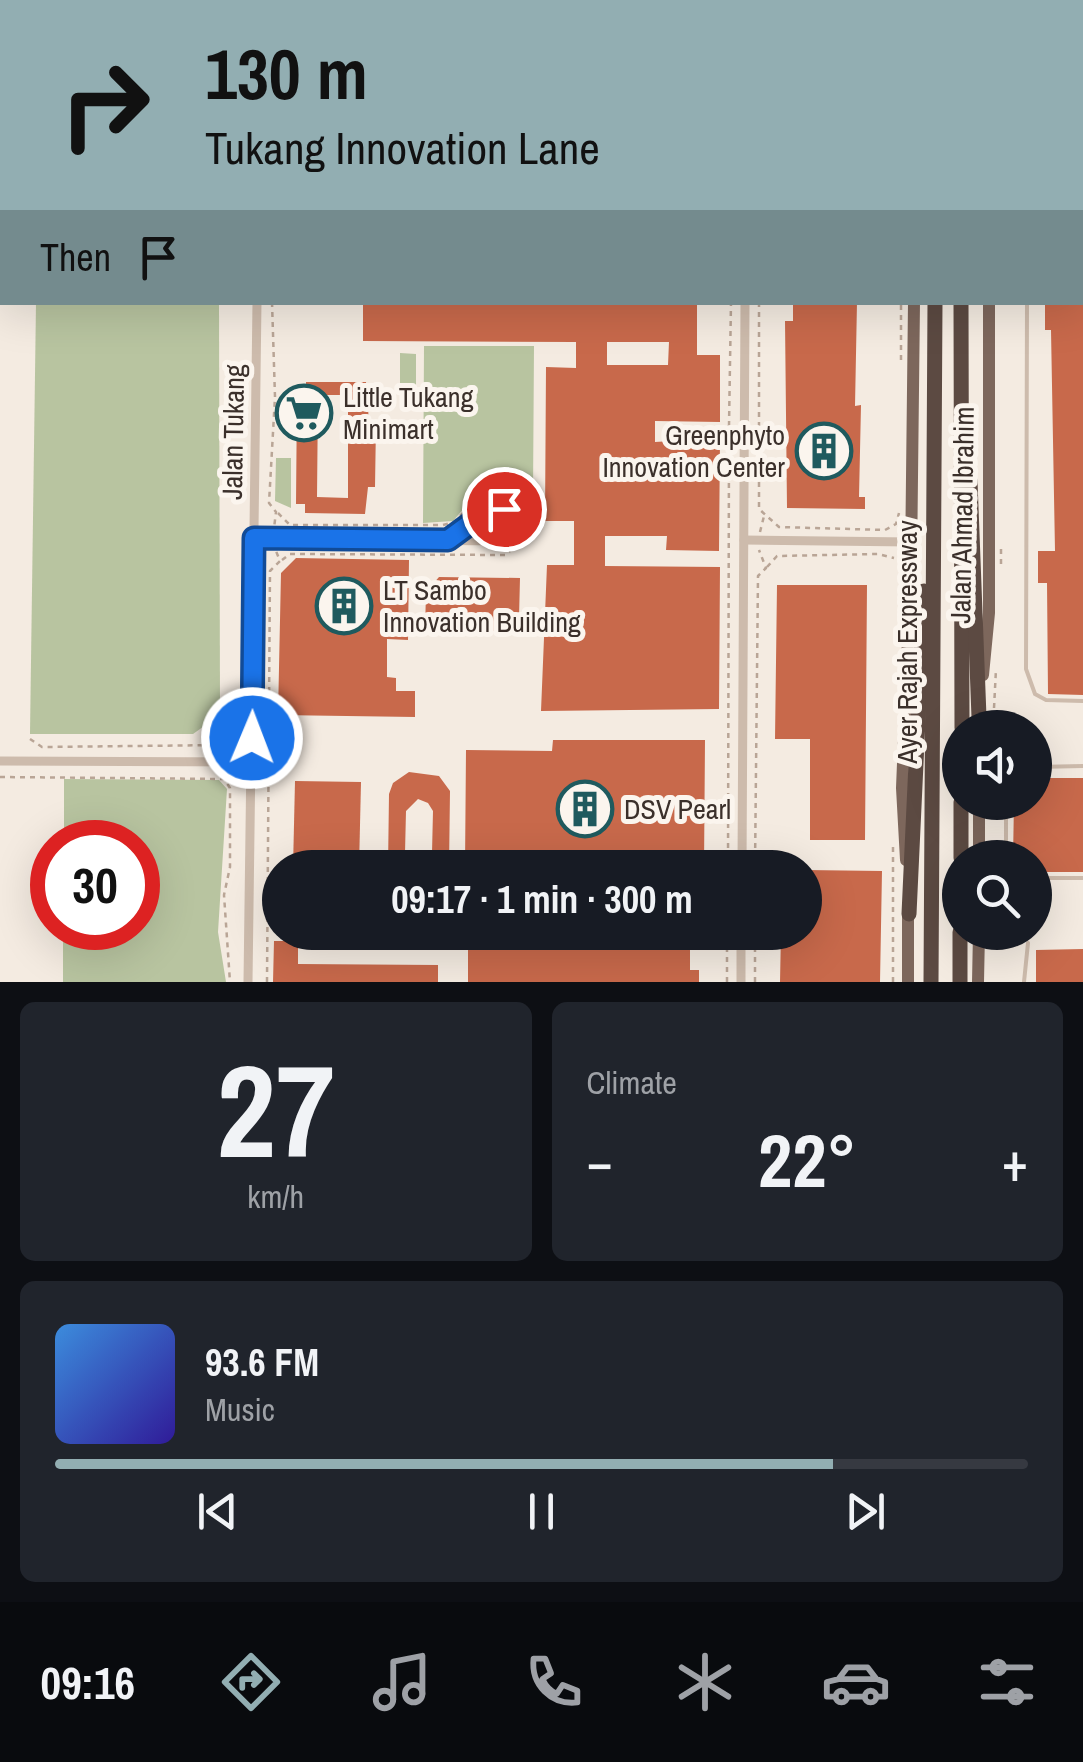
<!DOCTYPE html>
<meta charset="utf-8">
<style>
:root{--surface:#171b24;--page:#20242c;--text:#f1f3f6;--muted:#9ea1a6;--line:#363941;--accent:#92aeb2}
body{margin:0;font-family:"Archivo Narrow",sans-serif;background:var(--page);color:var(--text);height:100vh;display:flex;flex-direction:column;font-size:38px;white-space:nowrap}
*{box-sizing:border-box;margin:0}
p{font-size:32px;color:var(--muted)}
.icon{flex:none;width:55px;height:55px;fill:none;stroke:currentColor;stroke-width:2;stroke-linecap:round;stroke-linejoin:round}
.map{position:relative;height:982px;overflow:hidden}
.drawer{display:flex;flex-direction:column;gap:20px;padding:20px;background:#0d0f14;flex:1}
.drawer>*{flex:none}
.banner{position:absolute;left:0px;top:0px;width:1085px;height:305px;box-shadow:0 10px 40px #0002;background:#92aeb2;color:#111;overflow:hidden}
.fabs{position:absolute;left:942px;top:710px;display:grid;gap:20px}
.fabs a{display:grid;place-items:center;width:110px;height:110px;border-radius:50%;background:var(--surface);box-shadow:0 10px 40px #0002;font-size:50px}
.speed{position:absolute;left:30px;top:820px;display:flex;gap:20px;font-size:50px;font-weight:700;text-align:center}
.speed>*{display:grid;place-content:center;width:130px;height:130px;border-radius:50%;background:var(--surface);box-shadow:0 10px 40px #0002;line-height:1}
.speed .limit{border:15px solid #d22;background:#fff;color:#111}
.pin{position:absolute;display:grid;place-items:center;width:85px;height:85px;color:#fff;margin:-42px;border:5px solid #fff;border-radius:50%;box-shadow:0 2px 10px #0007}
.me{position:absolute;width:110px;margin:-55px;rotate:1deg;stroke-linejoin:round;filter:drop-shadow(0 0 8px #0008)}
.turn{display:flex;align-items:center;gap:35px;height:210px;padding:0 40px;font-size:45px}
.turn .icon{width:130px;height:130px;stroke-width:2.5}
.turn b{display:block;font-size:70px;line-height:85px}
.then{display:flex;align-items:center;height:95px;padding:0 40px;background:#0003;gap:20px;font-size:38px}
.big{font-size:75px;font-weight:700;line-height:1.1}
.drawer .tile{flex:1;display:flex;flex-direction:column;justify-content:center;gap:15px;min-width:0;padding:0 35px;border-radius:15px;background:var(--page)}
.drawer .dial{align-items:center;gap:0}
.dial b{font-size:130px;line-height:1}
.song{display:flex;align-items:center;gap:30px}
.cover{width:120px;height:120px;border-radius:15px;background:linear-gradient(135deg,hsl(210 70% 55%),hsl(250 70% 35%))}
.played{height:10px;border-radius:5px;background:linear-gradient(90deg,var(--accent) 80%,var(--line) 80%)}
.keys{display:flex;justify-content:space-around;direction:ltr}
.heat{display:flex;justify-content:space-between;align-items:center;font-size:55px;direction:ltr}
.drawer .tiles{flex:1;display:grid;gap:20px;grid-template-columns:1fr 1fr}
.tile:last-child{grid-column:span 2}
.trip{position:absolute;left:262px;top:850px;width:560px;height:100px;border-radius:50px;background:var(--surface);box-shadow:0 10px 40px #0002;font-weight:700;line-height:100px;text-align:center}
.dock{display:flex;height:160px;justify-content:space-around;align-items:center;background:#090b0e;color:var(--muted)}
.dock .icon{width:70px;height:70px}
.dock .selected{color:var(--accent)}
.dock b{font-size:45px;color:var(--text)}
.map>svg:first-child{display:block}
.green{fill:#b8c4a0}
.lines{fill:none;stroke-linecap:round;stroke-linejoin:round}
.stream{stroke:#7fb0b2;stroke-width:2.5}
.building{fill:#c8694b;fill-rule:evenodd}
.path{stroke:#b9a596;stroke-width:2.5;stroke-dasharray:5 5;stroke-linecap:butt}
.service{stroke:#cdbbac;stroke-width:4}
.minor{stroke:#cdbbac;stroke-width:9}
.primary{stroke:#7d675c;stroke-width:12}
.motorway{stroke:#5c4a42;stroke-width:15}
.route-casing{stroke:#114b97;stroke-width:25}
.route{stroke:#1a73e8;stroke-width:18}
.labels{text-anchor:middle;stroke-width:10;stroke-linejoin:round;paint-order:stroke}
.poi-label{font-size:28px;fill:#3b302b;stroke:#fbf5ee;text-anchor:start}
.street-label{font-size:28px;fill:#3b302b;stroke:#fbf5ee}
</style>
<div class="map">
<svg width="1083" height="982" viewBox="0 0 1083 982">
<rect width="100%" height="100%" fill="#f4ebe1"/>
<g class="green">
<path d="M279,0H900L279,2Z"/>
<path d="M36,303H219L220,706L214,719L193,734H30Z"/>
<path d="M424,346H534L533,493H477L453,521L423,523Z"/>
<path d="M400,353L416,354V402H400Z"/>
<path d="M276,458H291V508L275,501Z"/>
<path d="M64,779L219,780L227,789L218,932L226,982H63V928H138V842H64Z"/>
</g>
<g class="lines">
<path class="stream" d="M231,2V0"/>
</g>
<g class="building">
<path d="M363,302H697V355H720V422L655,421V442L720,438L719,551L666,550L667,536H605V566L720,567L719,709L541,711L547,565H574V521H545L546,367L576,368V342L363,341ZM607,342H669L668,365H607Z"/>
<path d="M793,302H857L855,406L861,405L859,497H865V509L787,508L785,321H793Z"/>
<path d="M1045,302H1083V695L1048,694L1047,583H1038V551H1055L1051,330H1045Z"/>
<path d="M306,382H366L369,422L376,423L375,487H368L365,514L305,513V504H296L297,392H306ZM318,395H348V498L317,497Z"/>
<path d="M296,558L409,560L408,640L387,639V677L396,678V691H415V717L278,715L281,573Z"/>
<path d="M439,577L520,578L519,618H495V631L425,630L426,592Z"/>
<path d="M777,585H867L865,840H810V739H775Z"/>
<path d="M553,740H705L704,868H465L466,750L552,751Z"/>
<path d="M409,772L439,776L450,791L449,868H420L432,853L433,811L428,803L418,799L406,811L405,853L415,868H388L389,794L393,783Z"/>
<path d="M1035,778H1083V872H1035V858H1013L1014,802H1035Z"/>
<path d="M295,781L361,782L359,868H293Z"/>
<path d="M805,870L882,871L880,982H780L781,932H805Z"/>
<path d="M468,932H690V970H699V982H468Z"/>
<path d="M274,941H298V964L438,965V982H273Z"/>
<path d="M1083,949V982H1036V950Z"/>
</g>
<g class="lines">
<g class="path">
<path d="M903,0V2"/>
<path d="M277,2V0"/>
<path d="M272,302L275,397L269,503L276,512L274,528"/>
<path d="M759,302V509L779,527L885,530L896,524L899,513"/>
<path d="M901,360V302"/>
<path d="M729,426L731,302"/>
<path d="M278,513L290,525H443L454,522L482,494H525L530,499L526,534"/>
<path d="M760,532L764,516"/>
<path d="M1001,549V566"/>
<path d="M282,560L290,554L505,555L510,551"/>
<path d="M767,567L777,556L878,554L894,558"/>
<path d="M993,728L996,669"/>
<path d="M30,739L42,747L225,745"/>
<path d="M0,777L224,779L230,788V867L224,895L230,982"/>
<path d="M728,868L729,439"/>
<path d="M755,868L758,576L766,568L759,550"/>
<path d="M267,982L270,571L280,561L276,551"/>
<path d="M727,982V932"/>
<path d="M755,982V932"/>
<path d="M893,982V842"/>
</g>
<g class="service">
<path d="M1030,2V0"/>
<path d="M1027,302L1026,669L1035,694L1046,700L1083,701"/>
<path d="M729,432H744"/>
<path d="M1035,767L1083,766"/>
<path d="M1006,802V858"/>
<path d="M1035,878H1083"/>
<path d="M1024,982L1028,943"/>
</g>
<g class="minor">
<path d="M258,0V2"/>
<path d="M254,539L513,541L518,519L504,509L486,512L448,540"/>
<path d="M744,540L911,542"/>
<path d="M0,761L251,762"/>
<path d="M742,868L745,302"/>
<path d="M248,982L257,302"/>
<path d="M741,982V932"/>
</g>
<g class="primary">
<path d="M987,0V2"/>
<path d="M917,2V0"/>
<path d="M983,675L989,613V302"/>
<path d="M979,858V802"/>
<path d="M906,860L902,788L911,565L914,302"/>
<path d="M908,982V905"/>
<path d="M978,982L979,932"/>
</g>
<g class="motorway">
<path d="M939,2V0"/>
<path d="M966,2V0"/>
<path d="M961,302L962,728"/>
<path d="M970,481L979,717"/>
<path d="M961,858V802"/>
<path d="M909,914L924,591"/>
<path d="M931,982L935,302"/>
<path d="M960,982V932"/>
</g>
</g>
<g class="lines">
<g class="route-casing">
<path id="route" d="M252,738L254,538L448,540L486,512L504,509"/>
</g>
<use href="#route" class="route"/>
</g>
<defs>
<g id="supermarket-ring" transform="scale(2.875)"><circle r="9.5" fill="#fbf5ee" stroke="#1f5a5e" stroke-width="1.5"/><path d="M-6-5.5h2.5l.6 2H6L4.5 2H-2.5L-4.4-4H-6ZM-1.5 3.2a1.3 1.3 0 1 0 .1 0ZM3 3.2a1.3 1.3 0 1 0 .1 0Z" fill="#1f5a5e"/></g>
<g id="building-ring" transform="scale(2.875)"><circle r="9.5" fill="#fbf5ee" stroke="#1f5a5e" stroke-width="1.5"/><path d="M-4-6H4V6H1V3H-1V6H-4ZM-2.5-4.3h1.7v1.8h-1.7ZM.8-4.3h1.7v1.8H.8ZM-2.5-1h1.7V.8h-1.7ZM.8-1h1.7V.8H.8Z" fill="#1f5a5e"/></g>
</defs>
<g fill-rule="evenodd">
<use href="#supermarket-ring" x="304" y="413"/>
<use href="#building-ring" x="824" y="451"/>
<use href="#building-ring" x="344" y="606"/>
<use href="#building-ring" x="585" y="809"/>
</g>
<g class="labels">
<g class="poi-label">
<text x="343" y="407">Little Tukang<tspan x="343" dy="32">Minimart</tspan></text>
<text x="785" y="445" text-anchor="end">Greenphyto<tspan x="785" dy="32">Innovation Center</tspan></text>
<text x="383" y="600">LT Sambo<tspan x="383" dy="32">Innovation Building</tspan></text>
<text x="624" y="819">DSV Pearl</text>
</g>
<g class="street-label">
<text transform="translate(233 432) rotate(-89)" y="10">Jalan Tukang</text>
<text transform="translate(962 515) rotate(-89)" y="10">Jalan Ahmad Ibrahim</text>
<text transform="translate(907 642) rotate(-90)" y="10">Ayer Rajah Expressway</text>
</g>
</g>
</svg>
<div class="fabs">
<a><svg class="icon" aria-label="sound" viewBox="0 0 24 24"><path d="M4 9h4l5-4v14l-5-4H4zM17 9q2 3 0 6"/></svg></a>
<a><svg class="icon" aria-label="search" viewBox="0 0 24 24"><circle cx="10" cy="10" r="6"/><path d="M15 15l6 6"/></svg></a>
</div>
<div class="speed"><div class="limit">30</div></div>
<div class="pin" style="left:504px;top:509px;background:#d93025"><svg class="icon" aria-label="arrive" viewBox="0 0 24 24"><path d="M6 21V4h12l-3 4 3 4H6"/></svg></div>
<svg class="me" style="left:252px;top:738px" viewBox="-20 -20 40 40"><circle r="17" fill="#1a73e8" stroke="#fff" stroke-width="3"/><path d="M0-11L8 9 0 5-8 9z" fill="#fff"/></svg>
<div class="trip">09:17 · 1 min · 300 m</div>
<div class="banner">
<div class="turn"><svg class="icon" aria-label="right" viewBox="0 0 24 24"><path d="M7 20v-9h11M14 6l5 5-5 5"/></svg><div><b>130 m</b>Tukang Innovation Lane</div></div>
<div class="then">Then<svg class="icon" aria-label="arrive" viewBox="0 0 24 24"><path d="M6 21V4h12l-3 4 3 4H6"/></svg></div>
</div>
</div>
<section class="drawer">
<div class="tiles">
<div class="tile dial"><b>27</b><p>km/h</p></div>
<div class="tile"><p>Climate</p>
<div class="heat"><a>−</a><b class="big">22°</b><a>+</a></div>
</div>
<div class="tile">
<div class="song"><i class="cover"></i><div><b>93.6 FM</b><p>Music</p></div></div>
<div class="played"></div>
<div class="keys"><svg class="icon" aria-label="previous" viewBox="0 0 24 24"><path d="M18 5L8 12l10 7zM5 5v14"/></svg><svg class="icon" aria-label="pause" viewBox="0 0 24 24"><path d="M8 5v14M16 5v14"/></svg><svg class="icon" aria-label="next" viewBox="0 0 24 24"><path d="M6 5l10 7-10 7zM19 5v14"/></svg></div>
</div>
</div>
</section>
<nav class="dock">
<b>09:16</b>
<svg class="icon selected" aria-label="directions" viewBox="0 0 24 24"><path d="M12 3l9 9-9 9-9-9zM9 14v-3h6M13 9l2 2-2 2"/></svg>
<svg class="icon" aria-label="music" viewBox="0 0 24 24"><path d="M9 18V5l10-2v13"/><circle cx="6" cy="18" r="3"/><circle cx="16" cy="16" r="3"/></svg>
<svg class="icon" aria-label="phone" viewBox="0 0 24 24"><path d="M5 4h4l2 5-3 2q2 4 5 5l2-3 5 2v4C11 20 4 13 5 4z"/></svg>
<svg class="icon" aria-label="climate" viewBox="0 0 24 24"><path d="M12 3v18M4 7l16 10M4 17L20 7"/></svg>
<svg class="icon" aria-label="car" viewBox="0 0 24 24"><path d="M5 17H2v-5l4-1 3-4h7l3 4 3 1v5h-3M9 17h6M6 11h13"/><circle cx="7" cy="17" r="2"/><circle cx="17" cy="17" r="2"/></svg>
<svg class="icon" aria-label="filters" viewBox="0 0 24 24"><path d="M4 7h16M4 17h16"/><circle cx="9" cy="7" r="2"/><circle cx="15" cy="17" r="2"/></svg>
</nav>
